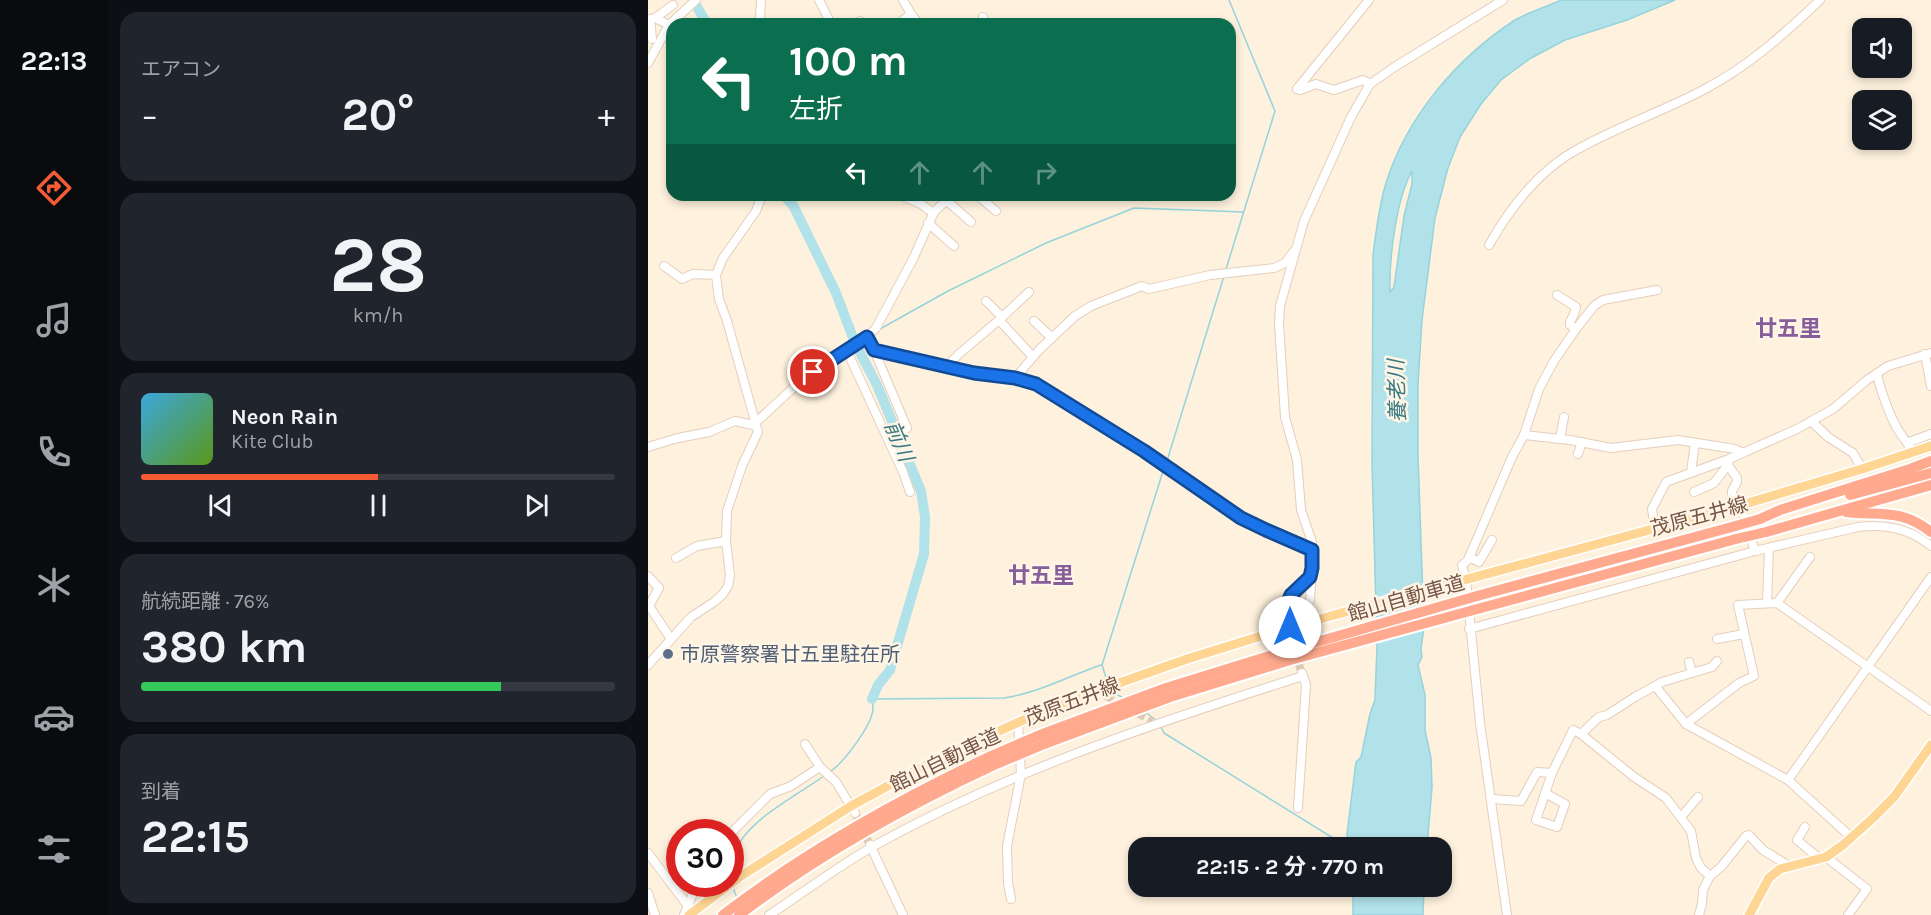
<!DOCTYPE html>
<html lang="ja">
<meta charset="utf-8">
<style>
:root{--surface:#171b24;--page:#20242c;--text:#f1f3f6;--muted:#9ea1a6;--line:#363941;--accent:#f55c36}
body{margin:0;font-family:Karla,"Noto Sans JP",sans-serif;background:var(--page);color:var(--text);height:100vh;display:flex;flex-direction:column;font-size:22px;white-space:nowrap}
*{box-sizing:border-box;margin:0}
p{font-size:20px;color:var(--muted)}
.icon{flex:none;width:33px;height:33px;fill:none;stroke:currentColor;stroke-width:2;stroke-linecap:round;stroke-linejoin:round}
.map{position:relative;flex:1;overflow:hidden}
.drawer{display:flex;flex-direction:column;gap:12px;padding:12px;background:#0d0f14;width:540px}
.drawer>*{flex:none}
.banner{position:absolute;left:18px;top:18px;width:570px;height:183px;border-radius:18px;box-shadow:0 3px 9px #0003;background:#0b6e4f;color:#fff;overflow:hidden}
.tools{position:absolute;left:1204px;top:18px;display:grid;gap:12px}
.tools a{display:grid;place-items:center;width:60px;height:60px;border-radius:12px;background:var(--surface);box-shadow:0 3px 9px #0003;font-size:30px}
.speed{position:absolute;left:18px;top:819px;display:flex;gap:12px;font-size:30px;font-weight:700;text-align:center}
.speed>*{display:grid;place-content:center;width:78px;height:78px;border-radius:50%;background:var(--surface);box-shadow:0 3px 9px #0003;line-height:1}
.speed .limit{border:9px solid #d22;background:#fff;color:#111}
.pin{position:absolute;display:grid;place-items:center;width:51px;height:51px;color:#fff;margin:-26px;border:3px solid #fff;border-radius:50%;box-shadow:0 2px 6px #0007}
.me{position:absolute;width:66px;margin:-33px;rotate:0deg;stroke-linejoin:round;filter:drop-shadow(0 0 4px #0008)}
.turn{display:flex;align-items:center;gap:21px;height:126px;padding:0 24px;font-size:27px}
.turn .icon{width:78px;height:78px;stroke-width:2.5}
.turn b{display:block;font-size:42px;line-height:51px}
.lanes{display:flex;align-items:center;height:57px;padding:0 24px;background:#0003;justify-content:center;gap:30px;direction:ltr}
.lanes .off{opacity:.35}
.big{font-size:45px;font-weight:700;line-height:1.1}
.drawer .tile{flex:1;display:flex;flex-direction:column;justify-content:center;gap:9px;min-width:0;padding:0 21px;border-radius:18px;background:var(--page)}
.drawer .dial{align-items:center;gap:0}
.dial b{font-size:78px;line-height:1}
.song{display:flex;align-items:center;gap:18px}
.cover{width:72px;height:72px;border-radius:9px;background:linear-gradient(135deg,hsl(200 70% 55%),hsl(90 70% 35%))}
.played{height:6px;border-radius:3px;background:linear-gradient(90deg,var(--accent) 50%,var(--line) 50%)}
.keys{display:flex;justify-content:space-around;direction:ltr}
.heat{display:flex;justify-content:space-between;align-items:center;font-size:33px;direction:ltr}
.charge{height:9px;border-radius:4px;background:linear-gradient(90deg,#34c759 76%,var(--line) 0)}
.trip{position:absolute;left:480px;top:837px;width:324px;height:60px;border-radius:18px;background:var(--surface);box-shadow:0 3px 9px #0003;font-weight:700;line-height:60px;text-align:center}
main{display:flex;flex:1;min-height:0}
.menu{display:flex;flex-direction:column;width:108px;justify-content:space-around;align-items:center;background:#090b0e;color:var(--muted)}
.menu .icon{width:42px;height:42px}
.menu .on{color:var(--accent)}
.menu b{font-size:27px;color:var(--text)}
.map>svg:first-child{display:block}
.water{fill:#b1e2e9;stroke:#96d3dc;stroke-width:1.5;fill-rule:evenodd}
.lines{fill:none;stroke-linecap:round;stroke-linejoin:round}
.stream{stroke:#96d3dc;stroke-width:1.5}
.river{stroke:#b1e2e9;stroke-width:10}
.minor-tunnel{stroke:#dccab7;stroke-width:8;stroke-dasharray:8 4;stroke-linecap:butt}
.minor-casing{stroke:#e5cebc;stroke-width:10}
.major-casing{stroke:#fff;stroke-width:12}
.highway-casing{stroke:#fff;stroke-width:14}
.minor{stroke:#fff;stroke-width:8}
.major{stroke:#ffd594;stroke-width:9}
.highway{stroke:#ffa98e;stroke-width:10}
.highway-bridge-casing{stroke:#fff;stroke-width:14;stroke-linecap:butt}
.highway-bridge{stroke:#ffa98e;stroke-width:10}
.route-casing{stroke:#114b97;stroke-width:15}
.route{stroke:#1a73e8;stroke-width:10}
.service-dot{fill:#5c6f8a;stroke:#fff5e6;stroke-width:2}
.labels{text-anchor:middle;stroke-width:5;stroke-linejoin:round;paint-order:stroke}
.street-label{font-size:20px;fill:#765544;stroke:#fff5e6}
.service-label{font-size:20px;fill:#4e5e75;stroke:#fff5e6;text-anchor:start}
.water-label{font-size:21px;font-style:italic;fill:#397a85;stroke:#fff5e6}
.quarter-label{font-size:22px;font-weight:bold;fill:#855e9a;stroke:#fff5e6}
</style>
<main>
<nav class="menu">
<b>22:13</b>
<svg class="icon on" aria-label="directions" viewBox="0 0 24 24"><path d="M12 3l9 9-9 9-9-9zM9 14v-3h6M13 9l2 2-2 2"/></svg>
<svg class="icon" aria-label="music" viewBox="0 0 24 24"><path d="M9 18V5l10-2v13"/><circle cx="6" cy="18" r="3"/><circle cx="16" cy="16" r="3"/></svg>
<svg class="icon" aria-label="phone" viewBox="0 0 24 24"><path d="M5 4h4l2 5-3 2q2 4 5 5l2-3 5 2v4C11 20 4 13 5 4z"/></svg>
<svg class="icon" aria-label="climate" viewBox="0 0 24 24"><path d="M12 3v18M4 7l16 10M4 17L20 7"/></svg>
<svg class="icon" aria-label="car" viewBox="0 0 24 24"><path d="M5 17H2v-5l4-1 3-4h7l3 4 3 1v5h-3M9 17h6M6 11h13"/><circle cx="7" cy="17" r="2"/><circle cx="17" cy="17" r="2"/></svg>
<svg class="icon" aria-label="filters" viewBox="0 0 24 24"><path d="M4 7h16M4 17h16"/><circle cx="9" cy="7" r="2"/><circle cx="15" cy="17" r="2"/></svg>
</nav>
<section class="drawer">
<div class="tile"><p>エアコン</p>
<div class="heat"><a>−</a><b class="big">20°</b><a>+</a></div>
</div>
<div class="tile dial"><b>28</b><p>km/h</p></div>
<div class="tile">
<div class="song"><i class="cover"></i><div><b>Neon Rain</b><p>Kite Club</p></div></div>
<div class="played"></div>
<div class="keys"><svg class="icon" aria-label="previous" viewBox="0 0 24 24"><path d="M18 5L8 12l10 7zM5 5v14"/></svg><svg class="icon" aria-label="pause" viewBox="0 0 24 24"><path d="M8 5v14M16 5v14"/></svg><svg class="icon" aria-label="next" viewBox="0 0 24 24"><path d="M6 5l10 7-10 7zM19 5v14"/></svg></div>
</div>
<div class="tile"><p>航続距離 · 76%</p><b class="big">380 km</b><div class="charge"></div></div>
<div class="tile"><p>到着</p><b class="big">22:15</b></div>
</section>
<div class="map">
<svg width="1283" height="915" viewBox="0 0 1283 915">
<rect width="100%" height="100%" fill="#fef1dd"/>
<g class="water">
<path d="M913,0H1027L979,20L917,40L883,58L853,80L833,104L812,137L800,168L787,218L774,320L770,384V456L776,627L773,649L774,657L770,665L777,695V730L783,758L784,787L779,847L701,848L699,834L708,762L713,757L722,714L727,700L729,645L724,464L725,255C728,231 731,206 738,183C759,116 809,58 867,20C881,12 898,7 913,0ZM764,171V184L756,216L746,287L742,292C741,259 748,200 764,171Z"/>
<path d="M705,887H776L775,915H705Z"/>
</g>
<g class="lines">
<g class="stream">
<path d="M578,269L627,111L581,0"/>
<path d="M232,329L300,291L398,243L486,208L595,212"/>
<path d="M518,464L576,276"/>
<path d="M460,684L454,665L516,468"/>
<path d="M463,691L477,699"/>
<path d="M496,711L509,721"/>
<path d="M513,727L516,733L701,848"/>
<path d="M183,771C196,762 225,724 225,708C225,705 224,702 224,699L356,698C390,693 421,676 453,665"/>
<path d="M84,878C85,865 86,853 92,842C108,816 152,793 176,776"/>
<path d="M85,888L89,898"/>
</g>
<g class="river">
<path d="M45,0L59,24"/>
<path d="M136,195L146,207L188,293L207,343L229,385L273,491L277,517L276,554L242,670L230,685L224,699"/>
</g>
<g class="minor-tunnel">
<path d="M642,627L653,672"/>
<path d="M458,696L504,721"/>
<path d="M207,813L221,843"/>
</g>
<g class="minor-casing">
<g id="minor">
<path d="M171,0L183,24"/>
<path d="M255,0L263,14L271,24"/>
<path d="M7,18L25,5"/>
<path d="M2,19L4,39"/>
<path d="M0,20L7,18L21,25"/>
<path d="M109,24L112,18L113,0"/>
<path d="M206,24L212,21L216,24"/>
<path d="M250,24L263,14"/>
<path d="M334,24L335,17"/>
<path d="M0,63L21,25L48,0"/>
<path d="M649,89L721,0"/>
<path d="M649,89L652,90L668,84L686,90L715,80L722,84"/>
<path d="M252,195L273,204L285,213"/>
<path d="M329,195L348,211"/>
<path d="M298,200L323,222"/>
<path d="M280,223L306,246"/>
<path d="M841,245C862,208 891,170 930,149C971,126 1016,111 1057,89C1102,65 1135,35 1172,0"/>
<path d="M16,266L34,279L45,274L68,275"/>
<path d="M909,295L928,307L927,312L922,322V325L928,329"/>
<path d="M338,301L354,317"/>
<path d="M351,320L385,357"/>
<path d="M386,321L404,338"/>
<path d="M219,337L226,350L325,373L367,378L388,384L496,451L593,517L618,530L664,550"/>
<path d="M226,350L259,428L240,438"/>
<path d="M199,351L255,472L262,492"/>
<path d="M1277,354L1283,386"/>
<path d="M299,366L311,354L351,320L381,292"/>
<path d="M1229,374C1232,389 1243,420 1252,433C1257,440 1261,444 1264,453"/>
<path d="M367,378L391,350L427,316L443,306L494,286L501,289L562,275L626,268L637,263L646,251"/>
<path d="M1163,421L1180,437L1205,453L1214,469"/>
<path d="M876,435L922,440L963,448L1030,440L1087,449L1095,453"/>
<path d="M912,439L916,417"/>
<path d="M1261,442L1283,434"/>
<path d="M0,447L30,438L61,432L87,421L105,425L156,378L219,337L228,328L265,259L286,212L304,195"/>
<path d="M930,454L934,442"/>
<path d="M1043,472L1047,443"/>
<path d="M1046,492L1066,483L1080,465"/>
<path d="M1007,529L1004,509L1018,482L1081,459"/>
<path d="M1107,551L1095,513L1084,498V491L1089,482V478L1080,465L1081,459L1149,429L1185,409L1219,380L1240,366L1283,353"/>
<path d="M821,557L831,562L844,540"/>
<path d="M28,558L49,546L78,541"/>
<path d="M0,576L11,588L1,606L23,639"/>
<path d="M662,600L664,568V542L653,510L649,460L637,417L631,324L632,306L656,221L703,117L722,84L748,66L855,0"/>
<path d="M1119,603L1121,548"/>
<path d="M1129,603L1162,557"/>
<path d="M642,627C634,601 644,594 662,577"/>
<path d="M821,629L1107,551L1210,527C1238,524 1261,528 1283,546"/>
<path d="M1069,639L1096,634"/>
<path d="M1041,662L1044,673"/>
<path d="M0,665L43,617L66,602L75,594L80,586L82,575L78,541L79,511L94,466L110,432L79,321L71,299L68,275L75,258L108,211L114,195"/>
<path d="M1008,687L1038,724L1140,780L1204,838"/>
<path d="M1038,724L1091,683L1106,676L1090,605L1129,603L1283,711"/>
<path d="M157,744L172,767L188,782L207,813"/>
<path d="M1140,780L1283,577"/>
<path d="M897,793L917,804L909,827L888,820L904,773L925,730L933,734"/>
<path d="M844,799L873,801L889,772L904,773"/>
<path d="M650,808L658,685L654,673"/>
<path d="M1033,817L1050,797"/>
<path d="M1157,827L1149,840L1172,859"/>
<path d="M82,834L122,794L143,786L172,767"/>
<path d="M222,845L255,915"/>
<path d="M0,853L40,906"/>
<path d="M1178,857L1219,889L1200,915"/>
<path d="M1062,876L1053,868L1048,858L1043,831L1018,798L986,777L933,734L951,717L959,715L987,697L1014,682L1064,667L1069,661"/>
<path d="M0,893L7,915"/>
<path d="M363,899L360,883L359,846L373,774L370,722"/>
<path d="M36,915L49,884"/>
<path d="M121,915C155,893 189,867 224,847C360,771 507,723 655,676"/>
<path d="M859,915L832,723L818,580L814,565L820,560L864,457L876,435L891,389L906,361L928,329L946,306L955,300L1009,290"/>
<path d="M1051,915L1054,904L1055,890L1062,876L1073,867L1098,836L1101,835L1115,850L1141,866"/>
</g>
</g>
<g class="major-casing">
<g id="major">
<path d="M41,915L93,876L203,806L295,756L409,705L539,659L642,627L1090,506L1214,469L1283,446"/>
<path d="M1101,915L1121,878L1132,869L1178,857L1195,845L1225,818L1246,797L1283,745"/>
</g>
</g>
<g class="highway-casing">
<g id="highway">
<path d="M1202,495L1283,473"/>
<path d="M1198,512C1233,516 1252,508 1283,532"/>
<path d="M1112,519L1132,510L1262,469L1283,461"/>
<path d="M1118,532L1283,485"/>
<path d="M829,596L1084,527"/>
<path d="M833,608L1088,539"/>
<path d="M392,735L518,688L641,650"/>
<path d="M396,744L522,697L642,660"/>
<path d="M75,915C158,851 248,801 343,756"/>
<path d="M91,915C170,855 256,807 346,765"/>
</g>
</g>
<use href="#minor" class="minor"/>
<use href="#major" class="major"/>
<use href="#highway" class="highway"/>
<g class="highway-bridge-casing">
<g id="highway-bridge">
<path d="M1084,527L1112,519"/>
<path d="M1088,539L1118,532"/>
<path d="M641,650L829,596"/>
<path d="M642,660L833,608"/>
<path d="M343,756L392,735"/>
<path d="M346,765L396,744"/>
</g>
</g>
<use href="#highway-bridge" class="highway-bridge"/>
</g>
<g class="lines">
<g class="route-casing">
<path id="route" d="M165,372L219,337L226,350L326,373L367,378L388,384L496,451L593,518L618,530L664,550V568L662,577L643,595L638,606L642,627"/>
</g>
<use href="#route" class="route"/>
</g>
<circle class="service-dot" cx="20" cy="654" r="6"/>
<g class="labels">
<g class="street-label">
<text transform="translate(1051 516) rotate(-15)" y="7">茂原五井線</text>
<text transform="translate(758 598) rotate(-16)" y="7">館山自動車道</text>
<text transform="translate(424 701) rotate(-21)" y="7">茂原五井線</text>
<text transform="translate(297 760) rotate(-26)" y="7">館山自動車道</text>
</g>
<g class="service-label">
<text x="32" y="661">市原警察署廿五里駐在所</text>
</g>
<g class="water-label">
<text transform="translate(749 391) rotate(-92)" y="7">養老川</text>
<text transform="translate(251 441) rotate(67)" y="7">前川</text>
</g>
<g class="quarter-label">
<text x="1140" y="336">廿五里</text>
<text x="393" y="583">廿五里</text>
</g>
</g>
</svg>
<div class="tools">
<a><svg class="icon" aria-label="sound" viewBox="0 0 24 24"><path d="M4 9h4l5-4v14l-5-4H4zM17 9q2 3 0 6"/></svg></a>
<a><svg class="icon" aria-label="layers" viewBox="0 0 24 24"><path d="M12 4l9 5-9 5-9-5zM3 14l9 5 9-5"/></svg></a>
</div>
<div class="speed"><div class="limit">30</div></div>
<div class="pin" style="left:165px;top:372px;background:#d93025"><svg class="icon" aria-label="arrive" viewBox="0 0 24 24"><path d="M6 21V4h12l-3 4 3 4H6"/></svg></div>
<svg class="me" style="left:642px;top:627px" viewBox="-20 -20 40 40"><circle r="19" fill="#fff"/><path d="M0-13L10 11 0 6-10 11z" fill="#1a73e8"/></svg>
<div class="trip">22:15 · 2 分 · 770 m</div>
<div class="banner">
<div class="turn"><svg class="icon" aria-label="left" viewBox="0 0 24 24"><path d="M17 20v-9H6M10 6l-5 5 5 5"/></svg><div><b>100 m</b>左折</div></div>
<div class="lanes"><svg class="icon" aria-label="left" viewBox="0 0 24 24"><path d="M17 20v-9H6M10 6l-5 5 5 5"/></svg><svg class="icon off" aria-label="ahead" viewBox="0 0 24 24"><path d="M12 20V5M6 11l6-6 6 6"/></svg><svg class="icon off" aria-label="ahead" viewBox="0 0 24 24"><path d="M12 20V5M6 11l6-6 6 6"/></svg><svg class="icon off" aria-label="right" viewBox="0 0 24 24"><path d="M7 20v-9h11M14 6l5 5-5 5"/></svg></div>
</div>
</div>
</main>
